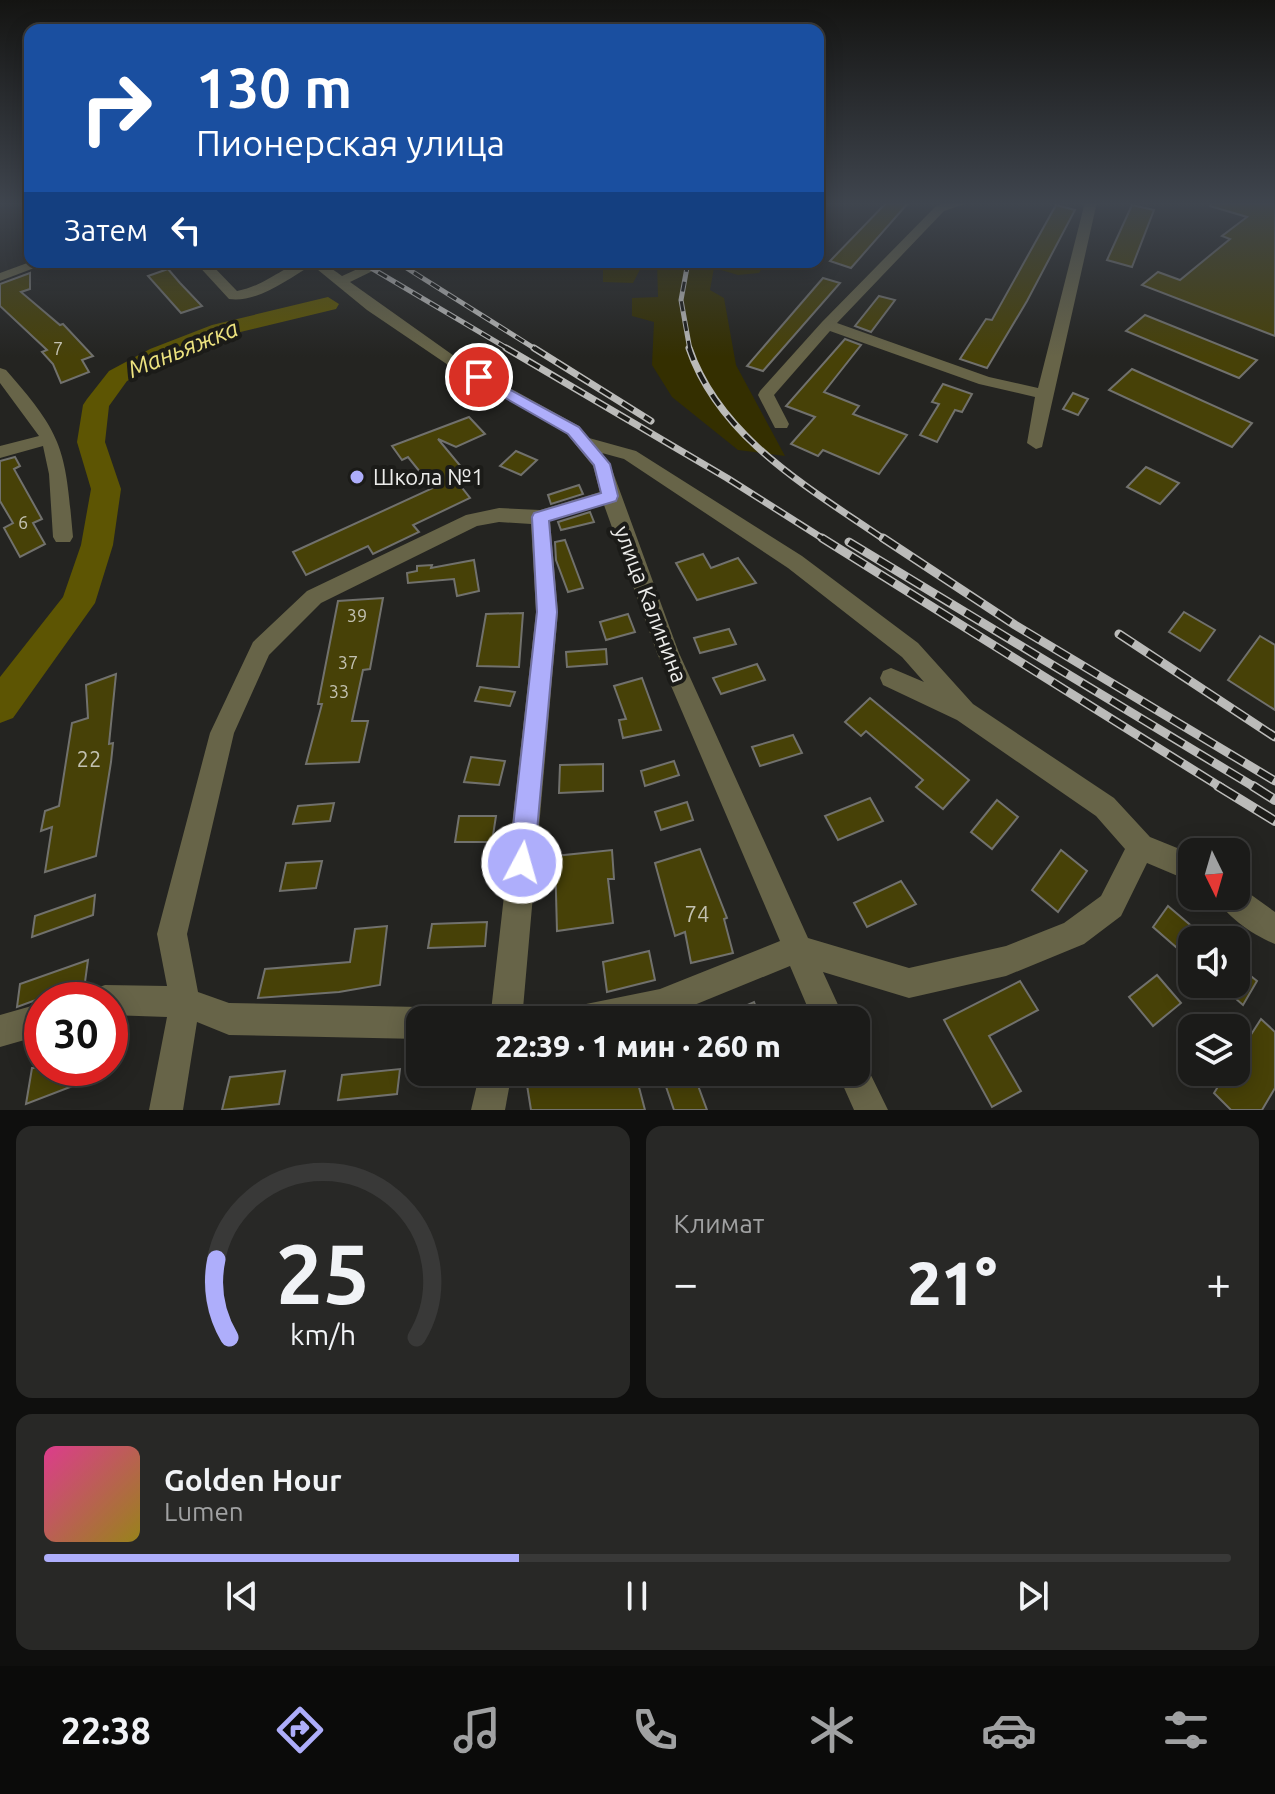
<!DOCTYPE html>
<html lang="ru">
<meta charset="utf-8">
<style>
:root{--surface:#1b1b19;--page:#282826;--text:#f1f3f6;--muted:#a0a1a2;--line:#393938;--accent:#aeaefb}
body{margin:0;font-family:Ubuntu,sans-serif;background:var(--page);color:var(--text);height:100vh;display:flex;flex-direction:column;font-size:30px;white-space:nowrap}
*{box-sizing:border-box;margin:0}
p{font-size:26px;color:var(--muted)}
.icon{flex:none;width:44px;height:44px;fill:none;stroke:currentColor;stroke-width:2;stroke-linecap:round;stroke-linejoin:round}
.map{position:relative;height:1110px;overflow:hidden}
.panel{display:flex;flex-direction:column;gap:16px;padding:16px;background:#0f0f0e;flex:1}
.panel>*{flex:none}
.hud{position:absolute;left:24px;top:24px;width:800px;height:244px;border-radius:16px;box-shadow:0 4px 20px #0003,0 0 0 2px var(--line);background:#1a4fa0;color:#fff;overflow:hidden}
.needle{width:52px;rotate:175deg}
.fabs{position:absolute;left:1178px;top:838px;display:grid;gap:16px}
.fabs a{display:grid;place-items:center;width:72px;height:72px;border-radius:16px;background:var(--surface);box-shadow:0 4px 20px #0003,0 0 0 2px var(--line);font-size:40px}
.speed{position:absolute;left:24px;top:982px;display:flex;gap:16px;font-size:40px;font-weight:700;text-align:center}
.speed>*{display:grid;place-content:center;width:104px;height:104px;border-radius:50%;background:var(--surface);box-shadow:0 4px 20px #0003,0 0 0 2px var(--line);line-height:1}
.speed .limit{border:12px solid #d22;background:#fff;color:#111}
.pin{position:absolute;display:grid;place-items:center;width:68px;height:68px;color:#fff;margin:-34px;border:4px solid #fff;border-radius:50%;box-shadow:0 2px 8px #0007}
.me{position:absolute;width:88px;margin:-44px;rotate:6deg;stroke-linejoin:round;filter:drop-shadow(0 0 6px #0008)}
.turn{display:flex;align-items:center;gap:28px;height:168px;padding:0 40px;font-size:36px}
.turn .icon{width:104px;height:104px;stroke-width:2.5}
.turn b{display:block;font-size:56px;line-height:68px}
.then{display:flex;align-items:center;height:76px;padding:0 40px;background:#0003;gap:16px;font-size:30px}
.big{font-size:60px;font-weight:800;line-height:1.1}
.panel .tile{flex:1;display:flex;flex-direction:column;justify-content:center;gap:12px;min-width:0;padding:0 28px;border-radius:16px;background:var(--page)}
.panel .dial{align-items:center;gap:0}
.dial svg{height:208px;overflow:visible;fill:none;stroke:var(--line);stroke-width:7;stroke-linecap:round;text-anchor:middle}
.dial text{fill:var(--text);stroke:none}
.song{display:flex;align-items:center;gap:24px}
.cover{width:96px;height:96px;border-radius:12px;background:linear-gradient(135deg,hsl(330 70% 55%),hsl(50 70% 35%))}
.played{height:8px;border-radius:4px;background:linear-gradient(90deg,var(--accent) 40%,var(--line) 40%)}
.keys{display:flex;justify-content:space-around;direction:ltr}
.heat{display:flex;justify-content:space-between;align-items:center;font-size:44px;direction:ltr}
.panel .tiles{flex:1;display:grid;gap:16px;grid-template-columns:1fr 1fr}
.tile:last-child{grid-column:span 2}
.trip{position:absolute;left:406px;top:1006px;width:464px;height:80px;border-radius:16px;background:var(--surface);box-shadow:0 4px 20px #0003,0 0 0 2px var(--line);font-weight:800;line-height:80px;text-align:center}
.tabs{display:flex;height:128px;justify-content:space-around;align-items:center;background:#0b0b0a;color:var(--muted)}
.tabs .icon{width:56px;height:56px}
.tabs .selected{color:var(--accent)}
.tabs b{font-size:36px;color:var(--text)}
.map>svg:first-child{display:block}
.green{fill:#342f00}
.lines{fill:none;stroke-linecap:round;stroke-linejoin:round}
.river{fill:#5d5503;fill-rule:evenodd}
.building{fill:#474107;stroke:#71716d;stroke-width:2}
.minor{fill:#676448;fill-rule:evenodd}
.rail-far3-casing{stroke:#bbbbb9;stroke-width:5}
.rail-far2-casing{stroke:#bbbbb9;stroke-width:7}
.rail-far1-casing{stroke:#bbbbb9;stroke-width:9}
.rail-casing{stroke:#bbbbb9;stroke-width:10}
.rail-far3{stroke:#1b1b18;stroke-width:3;stroke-dasharray:10;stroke-linecap:butt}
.rail-far2{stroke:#1b1b18;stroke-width:4;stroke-dasharray:13;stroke-linecap:butt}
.rail-far1{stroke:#1b1b18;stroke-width:6;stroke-dasharray:17;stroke-linecap:butt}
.rail{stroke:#1b1b18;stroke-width:7;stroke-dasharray:22;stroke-linecap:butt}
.route{fill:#aeaefb;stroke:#7171a3;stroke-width:2}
.poi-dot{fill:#aeaefb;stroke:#1b1b18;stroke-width:3}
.labels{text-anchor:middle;stroke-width:8;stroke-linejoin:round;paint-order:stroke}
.number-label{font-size:18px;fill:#c3c1b1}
.poi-label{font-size:22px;fill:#ececea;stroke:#1b1b18;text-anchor:start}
.street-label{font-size:22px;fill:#ececea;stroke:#1b1b18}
.near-number-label{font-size:22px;fill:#c3c1b1}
.water-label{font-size:24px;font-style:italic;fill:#ede37f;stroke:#1b1b18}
</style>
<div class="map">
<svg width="1275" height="1110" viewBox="0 0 1275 1110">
<rect width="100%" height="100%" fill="#242421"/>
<g class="green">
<path d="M603,262H644L633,283L603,282Z"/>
<path d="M657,262H766L759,273L738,275L714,268L710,290L724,298L736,365L785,456L738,450L672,397L652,365L654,322L632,316V298L658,297Z"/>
</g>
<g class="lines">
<path class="river" d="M328,297L339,304L336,309L228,335L168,359L127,381L109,406L105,442L121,489L113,545L95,603L13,718L0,723V677L63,597L81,545L91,489L77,442L83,405L87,399L109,371L150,349L212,325Z"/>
</g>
<g class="building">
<path d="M887,202H909L851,268L830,261Z"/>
<path d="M1211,202H1275V336L1142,285L1158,272L1180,280L1230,239L1222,236L1247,217L1210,206Z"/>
<path d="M1056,205L1075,210L1027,301L987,368L960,359L986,319L992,320Z"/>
<path d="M1132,205L1154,210L1132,267L1107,260Z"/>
<path d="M168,269L180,283L202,306L181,313L148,276Z"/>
<path d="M30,273V289L21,292L60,325L63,324L93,356L82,360L89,372L61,383L53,364L42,352L47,350L0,306V284Z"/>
<path d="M823,278L840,283L763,371L747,366Z"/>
<path d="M879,296L895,300L871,332L855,326Z"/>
<path d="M1145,315L1257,360L1239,378L1126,331Z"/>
<path d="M845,339L861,345L824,392L859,406L853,414L907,435L879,474L823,450L818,456L791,444L815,417L786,406Z"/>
<path d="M1132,369L1252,423L1232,447L1109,390Z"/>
<path d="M943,384L972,394L962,412L955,410L937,442L920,435L939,404L932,402Z"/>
<path d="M1073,393L1088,399L1078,415L1063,409Z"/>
<path d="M469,417L485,434L456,447L438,439L468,475L456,480L470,498L413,525L419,532L373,554L368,546L306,575L293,552L433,488L408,457L402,460L392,446Z"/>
<path d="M516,451L537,460L521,475L500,466Z"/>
<path d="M15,457L20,466L14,469L42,519L33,523L45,544L20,557L4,528L13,523L0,501V461Z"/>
<path d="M1146,467L1179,483L1160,504L1127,487Z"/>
<path d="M579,485L583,494L551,504L548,495Z"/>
<path d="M590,512L594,522L561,530L558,522Z"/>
<path d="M565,540L583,588L568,592L556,560L555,542Z"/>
<path d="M703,554L711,568L738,558L756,583L697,600L676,563Z"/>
<path d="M474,560L479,591L457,596L454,579L408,583L407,573L417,571V566L432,565L431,568Z"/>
<path d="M383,598L370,669L363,670L352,721H368L359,762L306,764L322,704H318L338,601Z"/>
<path d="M1184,612L1215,630L1200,651L1169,632Z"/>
<path d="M523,613L519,667L477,666L486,614Z"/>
<path d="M628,614L635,632L606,640L600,622Z"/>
<path d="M729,629L736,644L700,653L694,638Z"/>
<path d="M1260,636L1275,645V710L1228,680Z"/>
<path d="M606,649L607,664L567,667L566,652Z"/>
<path d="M757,664L765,680L721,694L713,678Z"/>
<path d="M116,674L109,744L113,743L111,762L96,856L45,872L52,827L41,831L45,811L59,806L72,723L88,718L86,685Z"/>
<path d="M642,678L661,730L623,738L619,720L626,719L614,686Z"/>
<path d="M480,687L515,692L510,706L475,701Z"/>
<path d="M870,698L969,780L943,809L916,787L923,780L866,731L861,736L845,722Z"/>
<path d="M793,735L802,753L760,766L752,747Z"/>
<path d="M471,757L505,761L499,785L464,782Z"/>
<path d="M674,761L679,775L645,786L641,771Z"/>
<path d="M603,764V791L559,793L560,765Z"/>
<path d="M870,798L883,821L838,840L825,816Z"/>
<path d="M997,800L1018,817L992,849L971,832Z"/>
<path d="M687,802L693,820L661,830L655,812Z"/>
<path d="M334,803L330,821L293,824L298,806Z"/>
<path d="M459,816H496L492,842H455Z"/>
<path d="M700,849L727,918L724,919L733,953L691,963L685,932L675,936L655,863Z"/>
<path d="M612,850L614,879H608L613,923L557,931L555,856Z"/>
<path d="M1061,850L1087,871L1058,912L1032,890Z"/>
<path d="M322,861L316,888L280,891L286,863Z"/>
<path d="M901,881L916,904L867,927L854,903Z"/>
<path d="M95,895L93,915L32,937L35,916Z"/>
<path d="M1168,906L1208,940H1192V961L1153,927Z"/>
<path d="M487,922L485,946L428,948L432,924Z"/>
<path d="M387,926L380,985L339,992L258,998L265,969L350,962L355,929Z"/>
<path d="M649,951L655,980L607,992L603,962Z"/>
<path d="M88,960L85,982L17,1007L20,984Z"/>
<path d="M1236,964L1257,981L1243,1005L1219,984H1236Z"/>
<path d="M1157,975L1181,1003L1153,1026L1129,997Z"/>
<path d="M1020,981L1038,1010L989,1036L1021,1091L992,1107L944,1020Z"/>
<path d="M754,1002L761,1020H713Z"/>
<path d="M1261,1019L1275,1032V1088L1262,1110H1231L1214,1093L1227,1072H1236V1058Z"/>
<path d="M32,1068H80L78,1084L26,1104Z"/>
<path d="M400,1069L397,1094L338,1100L342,1075Z"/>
<path d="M285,1071L279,1104L222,1110L230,1077Z"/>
<path d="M546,1072H635L645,1110H531L526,1079Z"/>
<path d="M661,1072H693L707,1110H674Z"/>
</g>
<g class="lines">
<g class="minor">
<path d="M950,202H971L944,211L837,323L989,377L1038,388L1085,202H1097L1042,447L1036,449L1027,443L1035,397L979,384L830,331L774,395L789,424L787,428H775L758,395L760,391L822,322L936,206Z"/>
<path d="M30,262H50L0,281V273Z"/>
<path d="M195,262H209L237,291C281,283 297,241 342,276L373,262H391L350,282L464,363L579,426L589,438L636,451L802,556L918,643L973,704L1114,798L1150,837L1192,854V882L1147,863L1121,916L1084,944L1006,976L909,998L823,972L845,1020H813L790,966L660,1019L570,1020L575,1009L586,1004L660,989L780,941L657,653L604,505L550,521L558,612L522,1020H490L536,612L531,524L499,522L477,526L321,603L269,655L234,733L187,934L198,992L229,1003L420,1007L431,1012L434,1020H420V1039L229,1035L197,1022L183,1110H149L167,1017L110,1015V1000H90L94,989L105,985L167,986L157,934L210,733L253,642L307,591L466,515L499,508L540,510L600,492L593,466L567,434L454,369L367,310L312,265C288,279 258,303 229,299ZM602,453L624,459L788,568L902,657L924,682L891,668L883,671L880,678L883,685L957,720L1096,816L1125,849L1101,896L1064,923L1006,946L909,968L808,938L679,653L610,464Z"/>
<path d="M0,368L6,370C65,437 65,450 73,537L70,542H56L53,537L49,474L43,446L0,458V446L39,436L0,383Z"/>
<path d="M1236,884L1275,912V944C1255,936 1224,916 1216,896H1236Z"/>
<path d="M42,1003V1035L0,1047V1015Z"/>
<path d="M856,1057L864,1061L888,1110H854L837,1072H856Z"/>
<path d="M480,1072H512L505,1110H471Z"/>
</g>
<g class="rail-far3-casing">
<g id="rail-far3">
<path d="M361,262L510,350"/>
<path d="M397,262L537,350"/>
<path d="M688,262L681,300L690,350"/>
</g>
</g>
<g class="rail-far2-casing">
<g id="rail-far2">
<path d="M506,348L727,478L825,540"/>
<path d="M534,348L651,421"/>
<path d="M689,348C720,439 811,489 885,540"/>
</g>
</g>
<g class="rail-far1-casing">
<g id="rail-far1">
<path d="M822,538L1222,788"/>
<path d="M883,538L1015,625L1275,781"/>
<path d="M849,542L1256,788"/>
<path d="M1119,634L1275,737"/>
</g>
</g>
<g class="rail-casing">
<g id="rail">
<path d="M1218,786L1275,821"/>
<path d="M1253,786L1275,800"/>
</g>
</g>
<use href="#rail-far3" class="rail-far3"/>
<use href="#rail-far2" class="rail-far2"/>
<use href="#rail-far1" class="rail-far1"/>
<use href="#rail" class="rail"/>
</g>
<linearGradient id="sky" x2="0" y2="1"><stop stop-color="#141412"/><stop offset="0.57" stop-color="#3f454e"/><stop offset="1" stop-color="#3f454e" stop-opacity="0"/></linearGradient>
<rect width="1275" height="357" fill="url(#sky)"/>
<path class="route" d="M479,373L579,427L610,464L618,496L616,501L549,521L557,612L534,863L530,872L522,875L513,872L509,863L537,612L532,517L534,513L601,493L594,465L568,434L474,380L471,377Z"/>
<circle class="poi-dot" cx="357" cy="477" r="8"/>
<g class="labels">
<g class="number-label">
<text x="58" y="355">7</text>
<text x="23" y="529">6</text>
<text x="357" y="622">39</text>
<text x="348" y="669">37</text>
<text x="339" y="698">33</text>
</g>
<g class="poi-label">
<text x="373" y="485">Школа №1</text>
</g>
<g class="street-label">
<text transform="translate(651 604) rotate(69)" y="8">улица Калинина</text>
</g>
<g class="near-number-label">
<text x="89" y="767">22</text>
<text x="697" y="922">74</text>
</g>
<g class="water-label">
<text transform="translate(183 349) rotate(-22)" y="8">Маньяжка</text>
</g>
</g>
</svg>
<div class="fabs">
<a><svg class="needle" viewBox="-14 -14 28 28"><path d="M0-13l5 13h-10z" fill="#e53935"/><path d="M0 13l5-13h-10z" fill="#a0a1a2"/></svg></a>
<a><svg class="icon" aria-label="sound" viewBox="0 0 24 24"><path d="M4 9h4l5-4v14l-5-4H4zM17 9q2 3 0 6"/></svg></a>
<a><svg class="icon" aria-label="layers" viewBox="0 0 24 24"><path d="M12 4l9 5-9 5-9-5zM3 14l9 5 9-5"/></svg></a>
</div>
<div class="speed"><div class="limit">30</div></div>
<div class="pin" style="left:479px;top:377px;background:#d93025"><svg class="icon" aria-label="arrive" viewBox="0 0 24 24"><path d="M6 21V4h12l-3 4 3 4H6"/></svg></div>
<svg class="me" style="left:522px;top:863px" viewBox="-20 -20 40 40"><circle r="17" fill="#aeaefb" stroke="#fff" stroke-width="3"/><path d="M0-11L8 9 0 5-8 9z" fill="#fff"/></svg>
<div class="trip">22:39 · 1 мин · 260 m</div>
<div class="hud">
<div class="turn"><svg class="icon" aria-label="right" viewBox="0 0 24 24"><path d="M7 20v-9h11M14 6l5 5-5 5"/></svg><div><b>130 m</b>Пионерская улица</div></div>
<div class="then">Затем<svg class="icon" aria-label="left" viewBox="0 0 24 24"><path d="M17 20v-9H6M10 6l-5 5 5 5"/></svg></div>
</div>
</div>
<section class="panel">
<div class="tiles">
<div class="tile dial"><svg viewBox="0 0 100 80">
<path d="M14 69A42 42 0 1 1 86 69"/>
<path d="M14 69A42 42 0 0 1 9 39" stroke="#aeaefb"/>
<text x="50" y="56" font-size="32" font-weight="700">25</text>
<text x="50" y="72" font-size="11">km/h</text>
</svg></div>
<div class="tile"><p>Климат</p>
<div class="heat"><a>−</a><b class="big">21°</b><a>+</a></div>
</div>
<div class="tile">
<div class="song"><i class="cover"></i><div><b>Golden Hour</b><p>Lumen</p></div></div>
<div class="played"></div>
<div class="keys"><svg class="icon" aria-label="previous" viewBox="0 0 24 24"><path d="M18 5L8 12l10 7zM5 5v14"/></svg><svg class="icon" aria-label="pause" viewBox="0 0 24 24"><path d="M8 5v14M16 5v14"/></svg><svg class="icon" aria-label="next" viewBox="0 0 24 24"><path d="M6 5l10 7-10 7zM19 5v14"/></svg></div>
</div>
</div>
</section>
<nav class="tabs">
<b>22:38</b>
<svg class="icon selected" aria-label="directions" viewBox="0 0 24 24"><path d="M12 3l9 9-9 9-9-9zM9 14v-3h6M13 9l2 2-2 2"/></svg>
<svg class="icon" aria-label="music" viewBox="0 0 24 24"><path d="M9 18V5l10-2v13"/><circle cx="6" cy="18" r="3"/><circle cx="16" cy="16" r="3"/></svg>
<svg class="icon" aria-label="phone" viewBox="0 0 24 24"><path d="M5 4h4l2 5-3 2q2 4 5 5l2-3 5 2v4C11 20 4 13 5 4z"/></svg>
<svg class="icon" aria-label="climate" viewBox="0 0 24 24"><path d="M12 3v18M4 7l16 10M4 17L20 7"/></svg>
<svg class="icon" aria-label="car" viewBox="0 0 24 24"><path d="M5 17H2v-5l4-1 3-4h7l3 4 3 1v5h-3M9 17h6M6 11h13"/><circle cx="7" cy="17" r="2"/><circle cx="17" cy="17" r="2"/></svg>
<svg class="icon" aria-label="filters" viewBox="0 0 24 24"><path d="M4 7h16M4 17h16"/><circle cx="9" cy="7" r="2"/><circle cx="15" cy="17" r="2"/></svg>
</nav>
